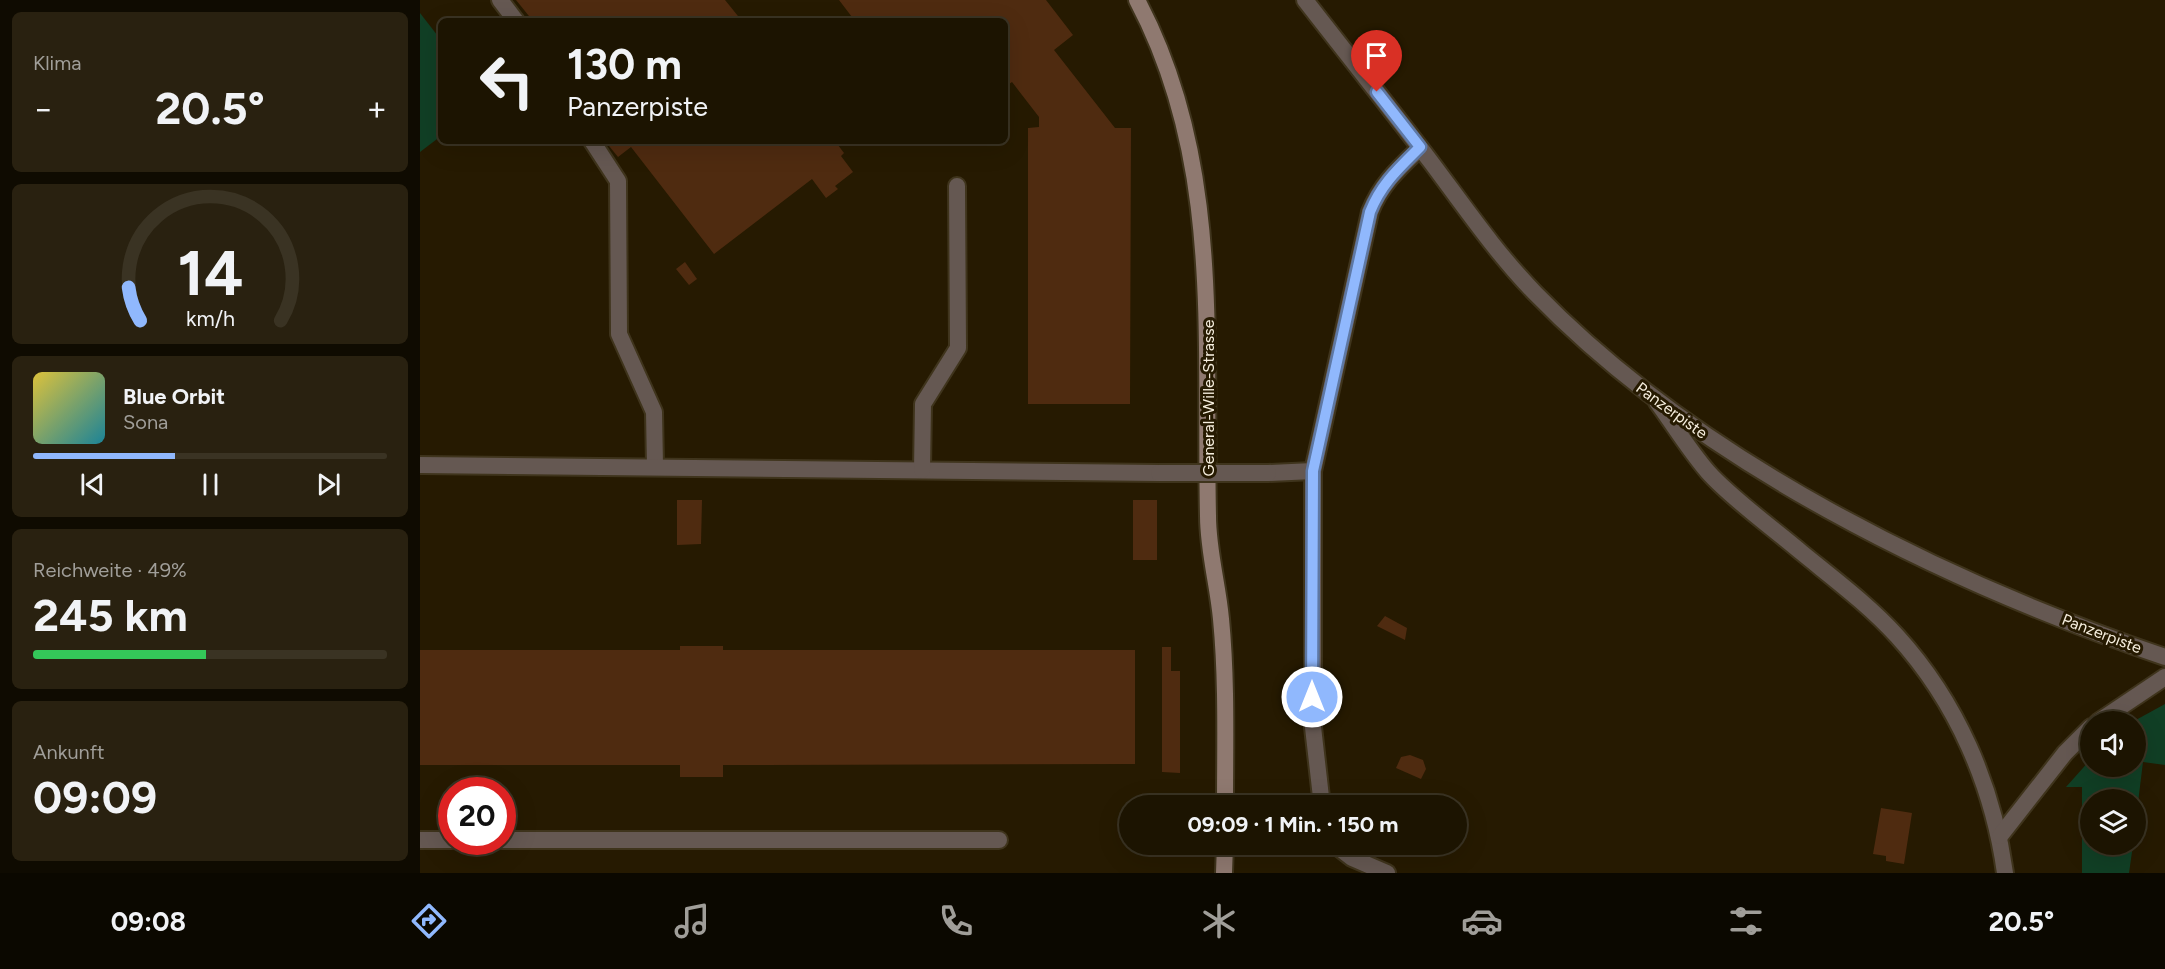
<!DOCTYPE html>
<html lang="de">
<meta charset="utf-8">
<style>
:root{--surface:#1c1401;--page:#292110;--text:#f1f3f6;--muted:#a09e99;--line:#3a3323;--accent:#90b8fd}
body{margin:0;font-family:Figtree,sans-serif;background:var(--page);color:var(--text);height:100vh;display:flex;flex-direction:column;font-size:22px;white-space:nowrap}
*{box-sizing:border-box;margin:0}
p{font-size:20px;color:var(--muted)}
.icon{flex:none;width:33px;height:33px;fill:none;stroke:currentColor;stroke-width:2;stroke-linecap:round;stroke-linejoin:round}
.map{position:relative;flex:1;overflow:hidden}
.details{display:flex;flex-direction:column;gap:12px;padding:12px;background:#0f0b01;width:420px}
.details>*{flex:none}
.hud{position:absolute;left:18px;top:18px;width:570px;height:126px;border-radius:9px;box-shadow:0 6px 24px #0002,0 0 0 2px var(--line);background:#1c1401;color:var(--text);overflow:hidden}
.tools{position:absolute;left:1660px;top:711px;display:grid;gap:12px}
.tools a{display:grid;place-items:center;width:66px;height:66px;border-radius:50%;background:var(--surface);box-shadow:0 6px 24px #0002,0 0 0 2px var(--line);font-size:30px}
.speed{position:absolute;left:18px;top:777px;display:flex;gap:12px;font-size:30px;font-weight:700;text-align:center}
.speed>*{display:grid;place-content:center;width:78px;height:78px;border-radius:50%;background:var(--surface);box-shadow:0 6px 24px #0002,0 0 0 2px var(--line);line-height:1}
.speed .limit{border:9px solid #d22;background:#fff;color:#111}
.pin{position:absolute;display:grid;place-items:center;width:51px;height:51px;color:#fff;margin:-62px -26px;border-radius:50% 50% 50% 0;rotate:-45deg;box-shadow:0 0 6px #0007}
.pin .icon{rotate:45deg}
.me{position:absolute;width:66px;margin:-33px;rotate:0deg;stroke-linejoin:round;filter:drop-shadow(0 0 4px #0008)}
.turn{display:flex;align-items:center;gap:21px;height:126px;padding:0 30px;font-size:27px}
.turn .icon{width:78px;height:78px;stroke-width:2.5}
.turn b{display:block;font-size:42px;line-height:51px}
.big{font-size:45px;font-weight:700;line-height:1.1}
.details .widget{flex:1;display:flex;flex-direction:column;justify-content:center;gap:9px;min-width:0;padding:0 21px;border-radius:9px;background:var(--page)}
.details .dial{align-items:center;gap:0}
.dial svg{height:156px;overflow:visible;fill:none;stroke:var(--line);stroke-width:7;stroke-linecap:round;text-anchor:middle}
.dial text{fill:var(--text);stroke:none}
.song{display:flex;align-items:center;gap:18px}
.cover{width:72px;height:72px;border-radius:9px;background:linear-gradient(135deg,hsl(50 70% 55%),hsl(190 70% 35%))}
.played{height:6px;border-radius:3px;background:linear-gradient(90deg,var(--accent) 40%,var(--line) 40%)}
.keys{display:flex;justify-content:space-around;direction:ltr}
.heat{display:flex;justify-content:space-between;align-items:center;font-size:33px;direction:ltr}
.charge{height:9px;border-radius:4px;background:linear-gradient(90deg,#34c759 49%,var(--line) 0)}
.trip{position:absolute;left:699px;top:795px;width:348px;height:60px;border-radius:30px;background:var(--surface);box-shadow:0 6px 24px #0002,0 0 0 2px var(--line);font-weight:700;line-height:60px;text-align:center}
.tab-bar{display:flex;height:96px;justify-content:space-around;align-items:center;background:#0b0800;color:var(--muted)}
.tab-bar .icon{width:42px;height:42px}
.tab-bar .selected{color:var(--accent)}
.tab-bar b{font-size:27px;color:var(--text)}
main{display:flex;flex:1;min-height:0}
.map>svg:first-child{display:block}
.green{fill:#113f25}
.building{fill:#4f2b10}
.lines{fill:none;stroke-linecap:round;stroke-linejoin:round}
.service-casing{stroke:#3f341c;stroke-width:20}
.minor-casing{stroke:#3f341c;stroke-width:20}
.secondary-casing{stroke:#3f341c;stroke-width:20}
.service{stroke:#655852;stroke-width:16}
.minor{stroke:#655852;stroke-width:16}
.secondary{stroke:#8f7970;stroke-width:16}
.service-bridge-casing{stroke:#3f341c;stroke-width:20;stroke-linecap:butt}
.service-bridge{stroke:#655852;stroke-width:16}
.route-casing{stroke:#5e78a4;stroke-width:15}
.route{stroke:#90b8fd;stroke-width:10}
.labels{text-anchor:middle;stroke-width:6;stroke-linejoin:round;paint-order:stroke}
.street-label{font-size:16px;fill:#f7efdf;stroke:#261a01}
</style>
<main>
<section class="details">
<div class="widget"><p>Klima</p>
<div class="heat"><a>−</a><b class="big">20.5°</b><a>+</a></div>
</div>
<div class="widget dial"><svg viewBox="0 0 100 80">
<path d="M14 69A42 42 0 1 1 86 69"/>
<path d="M14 69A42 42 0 0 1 8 52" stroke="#90b8fd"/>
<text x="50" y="56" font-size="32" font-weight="700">14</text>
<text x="50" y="72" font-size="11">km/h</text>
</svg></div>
<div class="widget">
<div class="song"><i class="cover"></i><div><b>Blue Orbit</b><p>Sona</p></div></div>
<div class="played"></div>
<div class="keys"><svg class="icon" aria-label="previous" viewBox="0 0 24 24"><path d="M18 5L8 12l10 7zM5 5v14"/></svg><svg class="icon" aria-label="pause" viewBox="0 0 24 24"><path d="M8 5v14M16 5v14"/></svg><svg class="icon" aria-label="next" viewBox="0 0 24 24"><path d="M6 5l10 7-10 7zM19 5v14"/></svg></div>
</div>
<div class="widget"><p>Reichweite · 49%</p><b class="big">245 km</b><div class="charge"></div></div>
<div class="widget"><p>Ankunft</p><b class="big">09:09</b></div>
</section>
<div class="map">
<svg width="1745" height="873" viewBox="0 0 1745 873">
<rect width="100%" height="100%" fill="#261a01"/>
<g class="green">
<path d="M0,13L21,40V136L0,152Z"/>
<path d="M1745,704V765L1723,762L1716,819V800H1671V844L1713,845L1709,873H1662V787H1646L1671,759V766H1716L1714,721Z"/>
</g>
<g class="building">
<path d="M96,0H305L322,21H113Z"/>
<path d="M419,0H626L653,35L634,50L695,128H711L710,404H608V128L619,127V117L592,82L585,87V21H435Z"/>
<path d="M185,141H415L424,153L421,156L433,172L415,186L418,189L406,198L392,179L294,254L211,147L198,157Z"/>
<path d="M265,262L277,279L269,285L256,269Z"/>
<path d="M257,500H282L281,544L257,545Z"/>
<rect x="713" y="500" width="24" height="60"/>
<path d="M965,616L987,628L985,640L957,626Z"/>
<path d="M260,646H303V650H715V764L303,765V777H260V765H0V650H260Z"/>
<path d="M742,647H751V671H760V773L742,772Z"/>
<path d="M990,755L1003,760L1006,769L1001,779L976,768L981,757Z"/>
<path d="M1461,808L1492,813L1484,864L1466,861V856L1453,854Z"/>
</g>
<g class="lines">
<g class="service-casing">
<g id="service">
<path d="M80,0L96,21"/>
<path d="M172,141L198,181L199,334L234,412L235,466"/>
<path d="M1237,402C1254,425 1269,450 1288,472C1311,498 1354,529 1381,552C1414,579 1449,605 1477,636C1537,702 1573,786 1585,873"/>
<path d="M0,465L739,473"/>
<path d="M502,470L503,404L538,348L537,186"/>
<path d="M848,473L893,471"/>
<path d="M1678,722L1745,677"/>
<path d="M902,806L893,727V471L950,212C961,184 979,168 1000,148"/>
<path d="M1580,836L1645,753L1671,727"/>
<path d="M0,840H32"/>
<path d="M82,840H579"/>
<path d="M914,844L932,858L967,873"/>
</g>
</g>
<g class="minor-casing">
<path id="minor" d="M885,0C927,54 970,108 1011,162C1044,206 1076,253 1115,293C1279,462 1524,582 1745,657"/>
</g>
<g class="secondary-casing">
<g id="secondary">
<path d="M717,0C803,162 784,340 788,516C788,551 798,585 801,619C807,681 805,744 805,806"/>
<path d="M804,873L805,844"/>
</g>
</g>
<use href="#service" class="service"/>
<use href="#minor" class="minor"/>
<use href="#secondary" class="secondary"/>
<g class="service-bridge-casing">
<path id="service-bridge" d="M739,473H848"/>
</g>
<use href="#service-bridge" class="service-bridge"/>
</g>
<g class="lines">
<g class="route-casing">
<path id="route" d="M892,697L893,471L950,212C961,184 979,168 1000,147L957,92"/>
</g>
<use href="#route" class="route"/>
</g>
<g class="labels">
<g class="street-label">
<text transform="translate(788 398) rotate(-90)" y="6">General-Wille-Strasse</text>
<text transform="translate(1252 410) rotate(36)" y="6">Panzerpiste</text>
<text transform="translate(1682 633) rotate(21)" y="6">Panzerpiste</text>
</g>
</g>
</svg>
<div class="tools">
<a><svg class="icon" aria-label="sound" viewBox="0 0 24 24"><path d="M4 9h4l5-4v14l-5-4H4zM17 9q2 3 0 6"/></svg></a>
<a><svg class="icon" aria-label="layers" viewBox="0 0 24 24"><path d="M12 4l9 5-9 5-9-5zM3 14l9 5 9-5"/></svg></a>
</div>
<div class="speed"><div class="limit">20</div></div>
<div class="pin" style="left:957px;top:92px;background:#d93025"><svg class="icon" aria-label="arrive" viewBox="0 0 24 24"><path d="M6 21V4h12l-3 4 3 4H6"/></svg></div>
<svg class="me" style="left:892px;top:697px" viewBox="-20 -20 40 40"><circle r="17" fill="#90b8fd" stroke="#fff" stroke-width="3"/><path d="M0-11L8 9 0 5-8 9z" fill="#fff"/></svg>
<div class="trip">09:09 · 1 Min. · 150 m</div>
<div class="hud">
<div class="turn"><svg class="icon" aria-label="left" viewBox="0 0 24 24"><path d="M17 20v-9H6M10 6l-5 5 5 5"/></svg><div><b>130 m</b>Panzerpiste</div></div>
</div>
</div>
</main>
<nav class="tab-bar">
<b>09:08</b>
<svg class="icon selected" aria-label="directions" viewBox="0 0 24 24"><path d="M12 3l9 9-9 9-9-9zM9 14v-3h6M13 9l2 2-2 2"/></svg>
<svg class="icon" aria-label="music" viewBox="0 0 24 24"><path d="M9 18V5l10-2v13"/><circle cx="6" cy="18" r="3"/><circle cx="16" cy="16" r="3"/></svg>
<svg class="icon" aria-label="phone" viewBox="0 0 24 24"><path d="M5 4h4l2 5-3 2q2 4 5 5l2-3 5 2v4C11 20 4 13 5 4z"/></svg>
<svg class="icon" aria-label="climate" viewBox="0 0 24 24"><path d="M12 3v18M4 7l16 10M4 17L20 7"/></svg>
<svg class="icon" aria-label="car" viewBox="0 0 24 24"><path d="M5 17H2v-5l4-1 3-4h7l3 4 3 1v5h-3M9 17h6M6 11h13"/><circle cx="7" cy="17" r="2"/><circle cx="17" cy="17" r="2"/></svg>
<svg class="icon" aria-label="filters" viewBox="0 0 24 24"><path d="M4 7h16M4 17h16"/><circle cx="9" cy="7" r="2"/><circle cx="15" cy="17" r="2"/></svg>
<b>20.5°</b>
</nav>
